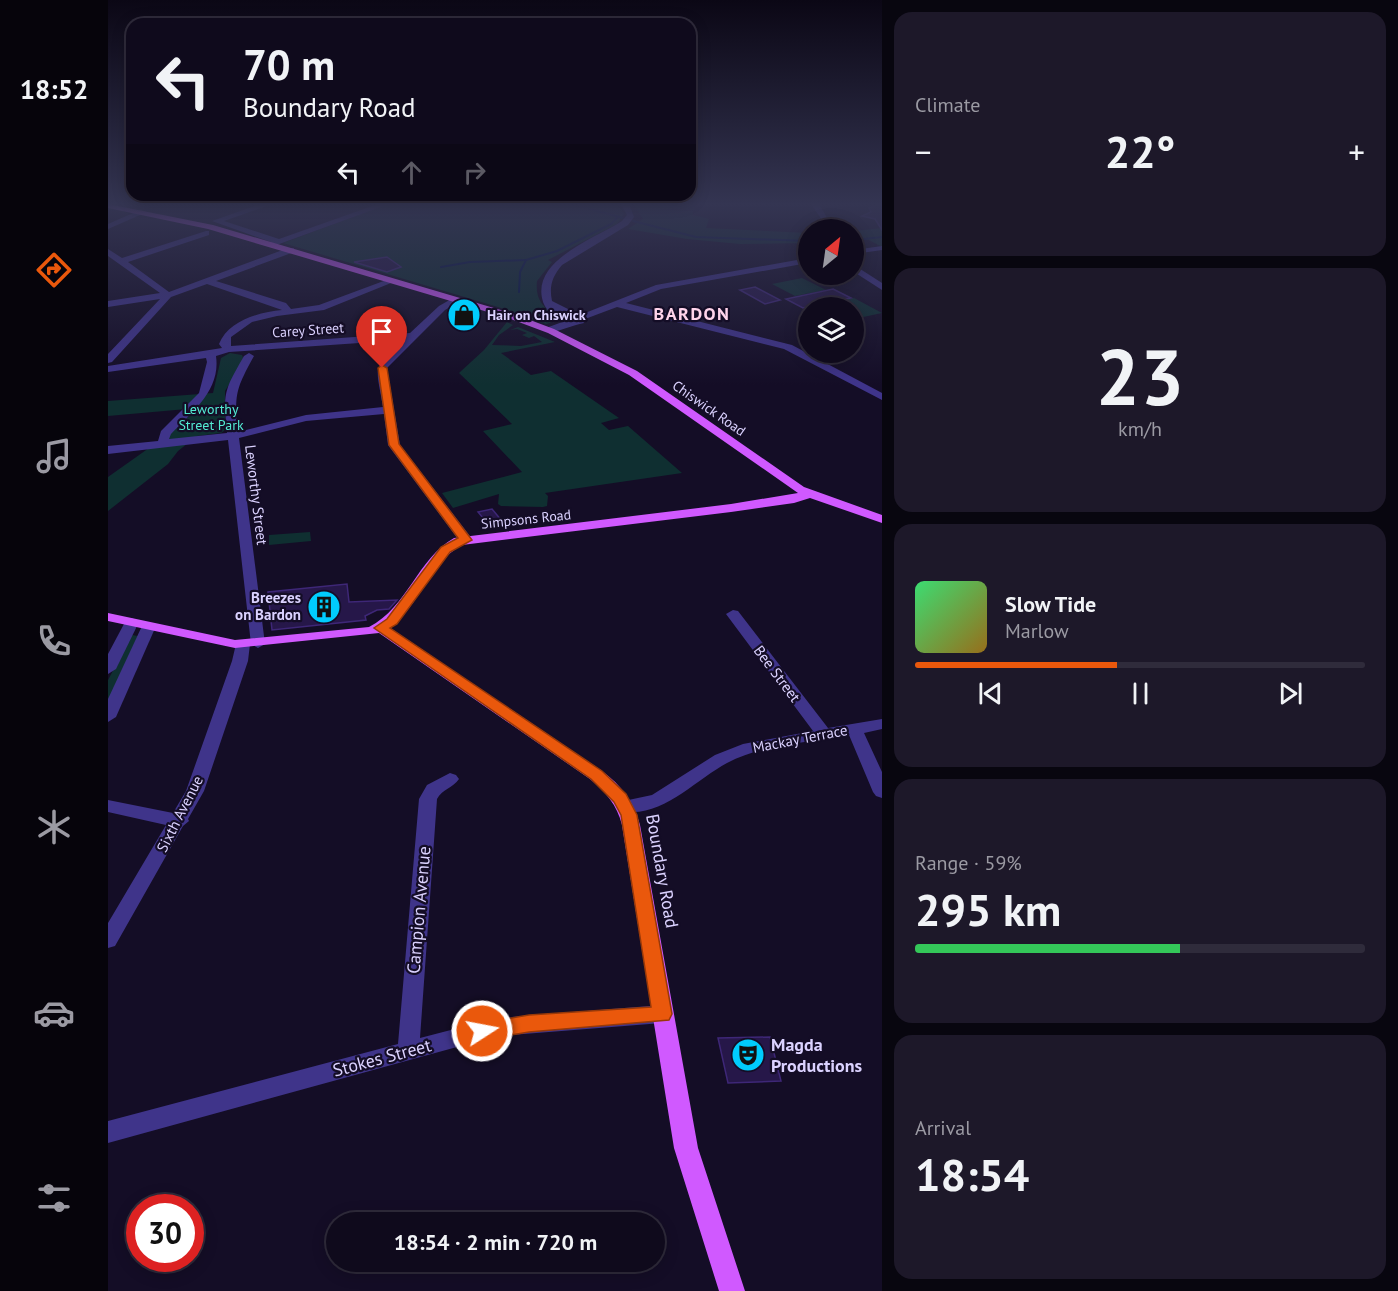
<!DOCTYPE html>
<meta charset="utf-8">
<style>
:root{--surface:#0f0a1c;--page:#1d1829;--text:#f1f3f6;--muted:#9b9aa3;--line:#2f2b3b;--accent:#ea580c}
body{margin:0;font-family:"PT Sans",sans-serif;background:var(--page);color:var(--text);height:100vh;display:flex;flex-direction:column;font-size:22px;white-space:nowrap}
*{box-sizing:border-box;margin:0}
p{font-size:20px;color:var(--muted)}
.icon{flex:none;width:33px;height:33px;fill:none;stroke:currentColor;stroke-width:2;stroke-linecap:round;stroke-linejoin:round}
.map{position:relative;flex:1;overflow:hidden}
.panel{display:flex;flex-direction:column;gap:12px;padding:12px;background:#08060f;width:516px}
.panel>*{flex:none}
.hud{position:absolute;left:18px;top:18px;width:570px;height:183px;border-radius:18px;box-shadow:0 3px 15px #0003,0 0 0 2px var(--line);background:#0f0a1c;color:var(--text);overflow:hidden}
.needle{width:39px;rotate:29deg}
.buttons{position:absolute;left:690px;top:219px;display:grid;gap:12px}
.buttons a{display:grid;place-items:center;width:66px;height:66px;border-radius:50%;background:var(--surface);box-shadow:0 3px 15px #0003,0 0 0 2px var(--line);font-size:30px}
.speed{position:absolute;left:18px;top:1194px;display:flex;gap:12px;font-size:30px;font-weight:700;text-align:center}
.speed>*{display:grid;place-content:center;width:78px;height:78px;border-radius:50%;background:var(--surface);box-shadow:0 3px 15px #0003,0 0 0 2px var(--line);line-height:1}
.speed .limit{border:9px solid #d22;background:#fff;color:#111}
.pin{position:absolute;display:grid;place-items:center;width:51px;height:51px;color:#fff;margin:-62px -26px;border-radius:50% 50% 50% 0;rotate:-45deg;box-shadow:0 0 6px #0007}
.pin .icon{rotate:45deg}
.me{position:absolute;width:66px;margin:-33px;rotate:79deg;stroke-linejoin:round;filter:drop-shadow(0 0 4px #0008)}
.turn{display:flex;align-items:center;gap:21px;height:126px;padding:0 18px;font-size:27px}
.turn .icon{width:78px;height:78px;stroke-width:2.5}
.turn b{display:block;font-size:42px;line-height:51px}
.lanes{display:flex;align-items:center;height:57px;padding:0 18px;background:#0003;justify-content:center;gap:30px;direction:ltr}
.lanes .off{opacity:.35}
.big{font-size:45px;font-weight:800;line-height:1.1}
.panel .widget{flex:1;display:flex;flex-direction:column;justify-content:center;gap:9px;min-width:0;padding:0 21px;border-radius:18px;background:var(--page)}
.panel .dial{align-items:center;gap:0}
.dial b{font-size:78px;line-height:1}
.song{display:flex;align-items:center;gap:18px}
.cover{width:72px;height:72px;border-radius:9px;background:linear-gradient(135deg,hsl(140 70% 55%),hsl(40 70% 35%))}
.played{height:6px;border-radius:3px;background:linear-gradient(90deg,var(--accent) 45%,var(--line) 45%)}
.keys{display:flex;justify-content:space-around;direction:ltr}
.heat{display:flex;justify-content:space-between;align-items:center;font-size:33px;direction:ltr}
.charge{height:9px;border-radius:4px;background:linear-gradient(90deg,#34c759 59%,var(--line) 0)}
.trip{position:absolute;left:218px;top:1212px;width:339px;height:60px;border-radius:30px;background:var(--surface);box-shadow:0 3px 15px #0003,0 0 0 2px var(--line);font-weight:800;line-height:60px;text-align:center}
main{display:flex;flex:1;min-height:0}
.tabs{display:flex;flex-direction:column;width:108px;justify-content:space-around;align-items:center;background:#06040b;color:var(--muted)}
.tabs .icon{width:42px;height:42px}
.tabs .active{color:var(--accent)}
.tabs b{font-size:27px;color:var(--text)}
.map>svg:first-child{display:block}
.green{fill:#0f2f31}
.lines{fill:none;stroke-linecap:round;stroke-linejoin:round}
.stream{stroke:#051747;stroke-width:2}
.building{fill:#261749;stroke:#3e2777;stroke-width:1.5}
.minor{fill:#3f348a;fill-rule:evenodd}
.major{fill:#d059ff;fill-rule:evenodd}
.route{fill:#ea580c;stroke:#983908;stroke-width:1.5}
.labels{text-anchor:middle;stroke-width:4.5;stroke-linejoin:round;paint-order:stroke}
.far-poi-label{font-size:14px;font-weight:bold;fill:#dbd2ff;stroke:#140d26;text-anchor:start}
.far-street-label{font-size:14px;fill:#dbd2ff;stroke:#140d26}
.far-park-label{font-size:14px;fill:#53ead2;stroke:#140d26}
.street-label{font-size:15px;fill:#dbd2ff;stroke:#140d26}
.poi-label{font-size:15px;font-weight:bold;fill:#dbd2ff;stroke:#140d26;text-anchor:end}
.far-district-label{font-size:18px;font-weight:bold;letter-spacing:1.5px;fill:#ffd4eb;stroke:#140d26}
.near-street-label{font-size:18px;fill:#dbd2ff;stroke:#140d26}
.near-poi-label{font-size:18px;font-weight:bold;fill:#dbd2ff;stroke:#140d26;text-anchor:start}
</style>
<main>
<nav class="tabs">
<b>18:52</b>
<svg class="icon active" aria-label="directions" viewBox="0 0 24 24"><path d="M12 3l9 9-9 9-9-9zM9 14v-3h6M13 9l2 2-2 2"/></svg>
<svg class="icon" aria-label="music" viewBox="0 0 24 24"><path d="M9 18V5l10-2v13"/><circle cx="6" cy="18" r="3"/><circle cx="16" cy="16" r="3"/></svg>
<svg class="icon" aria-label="phone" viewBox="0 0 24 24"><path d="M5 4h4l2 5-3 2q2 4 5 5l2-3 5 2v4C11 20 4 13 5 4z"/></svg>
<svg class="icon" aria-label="climate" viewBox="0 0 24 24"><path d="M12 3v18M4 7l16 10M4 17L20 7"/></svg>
<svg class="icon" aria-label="car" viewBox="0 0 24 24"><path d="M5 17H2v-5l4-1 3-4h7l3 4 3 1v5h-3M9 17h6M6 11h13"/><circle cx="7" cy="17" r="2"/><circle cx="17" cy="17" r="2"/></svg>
<svg class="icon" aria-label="filters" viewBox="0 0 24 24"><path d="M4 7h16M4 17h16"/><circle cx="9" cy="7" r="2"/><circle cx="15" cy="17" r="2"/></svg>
</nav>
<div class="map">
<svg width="774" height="1291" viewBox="0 0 774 1291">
<rect width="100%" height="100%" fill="#140d26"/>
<g class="green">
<path d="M280,204H509L516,214L509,224L440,260L444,262L429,281C427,303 438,309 454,319L438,324L390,307L175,243Z"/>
<path d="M526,204H586L587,210L547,209L585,211V215L601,219L598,228L700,233V243L632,244L579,239L520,229L535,219Z"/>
<path d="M774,228V247L761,240L746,239V231Z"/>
<path d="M694,278L718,290L687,296L664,284Z"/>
<path d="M746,298L774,313L746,319V308L703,307Z"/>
<path d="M399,322L405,325L391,335L384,345L413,346L434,342L426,336L421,338L414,335L419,333L409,329L402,330L410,327L447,342L393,353L423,375L443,371L511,418L493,423L501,430L520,426L574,473L437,493L440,496L439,506L435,507L393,506L390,504L391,494L345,508L334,493L414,472L375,431L404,424L351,373L376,350Z"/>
<path d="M122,353L134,355L136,360L117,391V430L113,433L89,436L70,451L60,464L0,511V477L65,431L90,408L0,416V401L105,393L113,358Z"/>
<path d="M202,532L203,541L161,545V535Z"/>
<path d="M24,635L30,636L0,711V680Z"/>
</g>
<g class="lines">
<g class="stream">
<path d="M464,204L515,218"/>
<path d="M525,221L588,237L700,241"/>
<path d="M746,240L774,237"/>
<path d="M333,267L362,262L418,260"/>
<path d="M411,292L412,272L418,260L449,251L503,224L510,217"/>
</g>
</g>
<g class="building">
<path d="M770,204H774V230L767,219L754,216L763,212L761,208Z"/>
<path d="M279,257L293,267L279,272L246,262Z"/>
<path d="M647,287L672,300L657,304L632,290Z"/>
<path d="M725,289L743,298L695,308L678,299Z"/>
<path d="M384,509L394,521L380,524L370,512Z"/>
<path d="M239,584L241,602L289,600L281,609L269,610L257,616L258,620L164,630L160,592Z"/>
<path d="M662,1037L673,1081L620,1083L610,1038Z"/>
</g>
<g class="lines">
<g class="minor">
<path d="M152,204H164L116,221L171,239L270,204H281L163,247L159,245L163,242L104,221Z"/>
<path d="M513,204H521L526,217L520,225L454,265C444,277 441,286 444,301L472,315L548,285L700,258V263L553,289L518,303L684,345L774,393V400L676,349L509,307L477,319L476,323C464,325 449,333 438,332V328L457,321C446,317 436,310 434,298C426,259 488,238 514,221L519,215Z"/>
<path d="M703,204H711L722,223L730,230H721Z"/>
<path d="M32,210L39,212L0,229V224Z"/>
<path d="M98,231H101V235L20,262L61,292L180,248H186V252L108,281L178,303L183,309L211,305L281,279L288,281L216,310L169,316L144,322L123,337V346L302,333L331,306L345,298L353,300L337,310L279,368L292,445L365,540L363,543H353L280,445L276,414L198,421L131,438L157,644L150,648L143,644L120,440L0,454V446L50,441L53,431L91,393L99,362L98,358L0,372V366L114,348L111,344C120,321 151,312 174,310L99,284L63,297L4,362L0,363V354L52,299L0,307V301L52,293L0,256V249L14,258ZM295,340C263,370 268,365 275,407L198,415L130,432C126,394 128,389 146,356L141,353L136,356C116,391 115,392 119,433L61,439L63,434C84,412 113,390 108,356L121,352Z"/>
<path d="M774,246V250L746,254V250Z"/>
<path d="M746,265L774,283V290L746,272Z"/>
<path d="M625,610L630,611L720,728L774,719V729L756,733L774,772V798L768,796L765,792L741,735C702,743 654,744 619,763C587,780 550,822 511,810L508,806L511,802L544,795L607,755L635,744L705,731L618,614Z"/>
<path d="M24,618L31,622L8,669L0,674V654L17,622Z"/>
<path d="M41,622L48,626L8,717L0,722V699L34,626Z"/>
<path d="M135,640L142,644L140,661L96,791L80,819L81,821L75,826L7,946L0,948V923L58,825L0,812V800L65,813L78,791L124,661L128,644Z"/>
<path d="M342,773L348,775L351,779C345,788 334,789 329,799L312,1038L389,1018L554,1005L561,1008L565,1014L561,1020L554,1023L389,1036L0,1143V1121L290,1044L311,799L319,785Z"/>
</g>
<path class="major" d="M0,204L105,225L406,314L446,329L529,371L696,487L774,515V523L702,498L686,503L623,512L354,545C321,563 312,605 282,628L494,771C513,785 526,802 532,825L590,1148L637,1291H611L566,1148L514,825C509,805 498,792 482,779L271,633L127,648L0,621V613L127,640L261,627C300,607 309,559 346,538L623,504L690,493L521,375L440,333L400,318L100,229L0,208Z"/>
</g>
<linearGradient id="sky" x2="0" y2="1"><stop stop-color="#0b0715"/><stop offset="0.53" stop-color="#343552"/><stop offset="1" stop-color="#343552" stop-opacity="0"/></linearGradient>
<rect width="774" height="385" fill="url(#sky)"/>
<path class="route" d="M274,365L279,368L291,444L364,540L342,552L289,624L282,628L494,771L518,794L529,815L564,1014L561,1020L421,1032L374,1040L367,1037L364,1031L367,1025L374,1023L421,1015L543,1007L513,815L506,802L483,779L266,628L279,619L333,547L350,538L281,445L270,368Z"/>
<defs>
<g id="shop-disc" transform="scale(1.725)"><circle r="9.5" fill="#00ccfd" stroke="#140d26"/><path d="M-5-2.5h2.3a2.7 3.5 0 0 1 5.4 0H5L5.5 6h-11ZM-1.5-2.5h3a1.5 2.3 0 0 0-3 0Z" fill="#111"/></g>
<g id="building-disc" transform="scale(1.725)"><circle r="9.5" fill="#00ccfd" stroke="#140d26"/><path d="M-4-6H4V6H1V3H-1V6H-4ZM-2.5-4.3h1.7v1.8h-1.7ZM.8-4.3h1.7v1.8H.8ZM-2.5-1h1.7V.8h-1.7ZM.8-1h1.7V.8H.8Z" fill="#111"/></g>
<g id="theatre-disc" transform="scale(1.725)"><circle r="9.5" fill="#00ccfd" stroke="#140d26"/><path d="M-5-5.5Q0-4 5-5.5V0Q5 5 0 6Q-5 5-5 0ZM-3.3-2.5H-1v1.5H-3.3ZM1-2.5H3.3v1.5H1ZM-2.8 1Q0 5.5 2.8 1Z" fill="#111"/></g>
</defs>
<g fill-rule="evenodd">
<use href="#shop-disc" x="356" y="315"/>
<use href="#building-disc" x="216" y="607"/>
<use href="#theatre-disc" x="640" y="1055"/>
</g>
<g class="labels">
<g class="far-poi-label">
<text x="379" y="320">Hair on Chiswick</text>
</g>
<g class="far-street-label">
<text transform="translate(200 330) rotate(-4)" y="5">Carey Street</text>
<text transform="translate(601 408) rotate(35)" y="5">Chiswick Road</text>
<text transform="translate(418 519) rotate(-6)" y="5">Simpsons Road</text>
</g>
<g class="far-park-label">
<text x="103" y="414">Leworthy<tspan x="103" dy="16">Street Park</tspan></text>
</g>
<g class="street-label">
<text transform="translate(148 495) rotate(83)" y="5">Leworthy Street</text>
<text transform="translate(669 674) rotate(53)" y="5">Bee Street</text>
<text transform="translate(692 739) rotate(-11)" y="5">Mackay Terrace</text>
<text transform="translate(72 814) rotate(-63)" y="5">Sixth Avenue</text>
</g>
<g class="poi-label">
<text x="193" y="603">Breezes<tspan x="193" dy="17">on Bardon</tspan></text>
</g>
<g class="far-district-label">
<text x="584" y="320">BARDON</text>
</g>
<g class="near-street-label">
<text transform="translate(554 871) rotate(80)" y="6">Boundary Road</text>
<text transform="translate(311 910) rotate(-85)" y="6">Campion Avenue</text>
<text transform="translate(274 1058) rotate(-15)" y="6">Stokes Street</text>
</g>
<g class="near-poi-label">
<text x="663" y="1051">Magda<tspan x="663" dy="21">Productions</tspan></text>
</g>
</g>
</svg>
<div class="buttons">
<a><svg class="needle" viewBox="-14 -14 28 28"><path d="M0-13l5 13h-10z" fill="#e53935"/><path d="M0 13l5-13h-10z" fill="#9b9aa3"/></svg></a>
<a><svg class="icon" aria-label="layers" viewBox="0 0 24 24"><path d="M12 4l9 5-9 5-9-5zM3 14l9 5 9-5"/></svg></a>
</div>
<div class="speed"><div class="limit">30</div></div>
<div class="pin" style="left:274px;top:368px;background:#d93025"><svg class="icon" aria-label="arrive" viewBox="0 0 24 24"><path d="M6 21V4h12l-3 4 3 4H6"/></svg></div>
<svg class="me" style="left:374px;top:1031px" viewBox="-20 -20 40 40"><circle r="17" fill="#ea580c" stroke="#fff" stroke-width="3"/><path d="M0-11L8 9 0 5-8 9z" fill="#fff"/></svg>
<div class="trip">18:54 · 2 min · 720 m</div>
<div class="hud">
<div class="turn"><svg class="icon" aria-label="left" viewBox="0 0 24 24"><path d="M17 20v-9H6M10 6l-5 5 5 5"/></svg><div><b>70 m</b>Boundary Road</div></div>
<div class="lanes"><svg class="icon" aria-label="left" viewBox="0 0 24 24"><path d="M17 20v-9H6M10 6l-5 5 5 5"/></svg><svg class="icon off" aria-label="ahead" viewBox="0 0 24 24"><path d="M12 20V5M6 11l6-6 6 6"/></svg><svg class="icon off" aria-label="right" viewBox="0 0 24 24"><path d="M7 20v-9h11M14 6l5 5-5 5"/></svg></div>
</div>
</div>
<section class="panel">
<div class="widget"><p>Climate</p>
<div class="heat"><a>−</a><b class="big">22°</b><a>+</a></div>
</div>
<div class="widget dial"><b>23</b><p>km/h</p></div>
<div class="widget">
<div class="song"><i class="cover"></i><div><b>Slow Tide</b><p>Marlow</p></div></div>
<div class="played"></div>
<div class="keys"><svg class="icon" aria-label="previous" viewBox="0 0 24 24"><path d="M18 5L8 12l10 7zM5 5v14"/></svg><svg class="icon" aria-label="pause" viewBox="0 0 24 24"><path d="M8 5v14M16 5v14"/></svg><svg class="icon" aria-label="next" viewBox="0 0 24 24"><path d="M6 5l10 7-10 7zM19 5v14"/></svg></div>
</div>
<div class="widget"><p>Range · 59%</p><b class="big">295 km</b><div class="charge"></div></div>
<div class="widget"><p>Arrival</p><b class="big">18:54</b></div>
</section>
</main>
